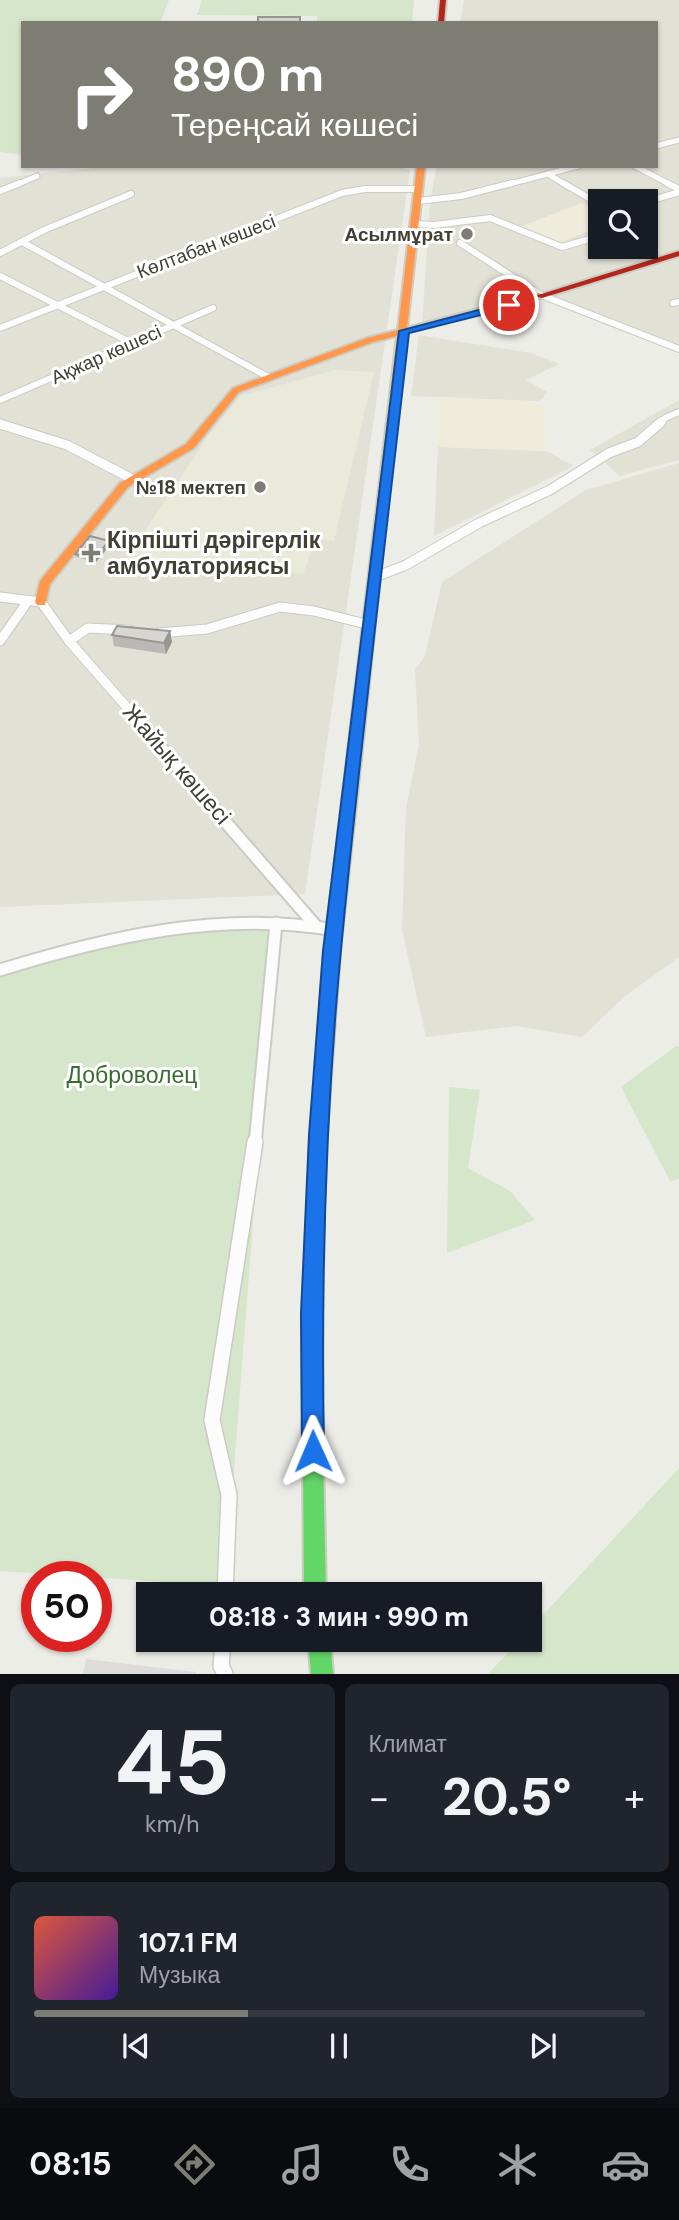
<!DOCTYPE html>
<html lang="ru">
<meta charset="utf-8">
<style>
:root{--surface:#171b24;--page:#20242c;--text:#f1f3f6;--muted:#9ea1a6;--line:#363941;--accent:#7e7d74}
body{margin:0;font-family:"DM Sans",sans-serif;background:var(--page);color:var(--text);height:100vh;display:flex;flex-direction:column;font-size:26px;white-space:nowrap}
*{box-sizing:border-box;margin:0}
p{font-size:23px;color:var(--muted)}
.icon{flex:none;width:38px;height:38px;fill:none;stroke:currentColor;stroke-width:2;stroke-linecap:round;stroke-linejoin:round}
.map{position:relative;height:1674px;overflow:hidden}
.side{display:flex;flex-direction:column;gap:10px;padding:10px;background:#0d0f14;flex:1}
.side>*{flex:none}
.hud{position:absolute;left:21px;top:21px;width:637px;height:147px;border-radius:0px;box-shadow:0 2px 5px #0004;background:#7e7d74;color:#fff;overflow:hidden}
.tools{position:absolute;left:588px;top:189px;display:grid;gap:14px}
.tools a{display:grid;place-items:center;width:70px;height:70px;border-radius:0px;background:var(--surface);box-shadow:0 2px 5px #0004;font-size:35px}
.speed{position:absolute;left:21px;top:1561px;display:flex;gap:14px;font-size:35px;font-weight:700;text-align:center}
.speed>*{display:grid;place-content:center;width:91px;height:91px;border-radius:50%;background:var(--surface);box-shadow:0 2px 5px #0004;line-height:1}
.speed .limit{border:10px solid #d22;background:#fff;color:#111}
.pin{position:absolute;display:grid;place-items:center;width:60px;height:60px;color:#fff;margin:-30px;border:4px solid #fff;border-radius:50%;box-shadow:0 2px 7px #0007}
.me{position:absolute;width:77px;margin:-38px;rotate:359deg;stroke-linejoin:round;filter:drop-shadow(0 0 5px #0008)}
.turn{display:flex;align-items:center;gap:24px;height:147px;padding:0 35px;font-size:32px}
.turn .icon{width:91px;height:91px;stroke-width:2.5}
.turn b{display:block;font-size:49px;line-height:60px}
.big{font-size:52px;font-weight:800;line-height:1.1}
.side .tile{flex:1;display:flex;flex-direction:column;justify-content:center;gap:10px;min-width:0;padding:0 24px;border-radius:10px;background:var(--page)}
.side .dial{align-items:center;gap:0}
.dial b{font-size:91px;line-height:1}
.song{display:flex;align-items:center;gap:21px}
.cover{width:84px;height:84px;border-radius:10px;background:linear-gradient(135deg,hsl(10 70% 55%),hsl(260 70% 35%))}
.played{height:7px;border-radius:4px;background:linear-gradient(90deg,var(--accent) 35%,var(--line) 35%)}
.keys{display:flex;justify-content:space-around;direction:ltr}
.heat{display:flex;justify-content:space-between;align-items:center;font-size:38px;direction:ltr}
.side .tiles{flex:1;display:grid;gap:10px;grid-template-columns:1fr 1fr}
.tile:last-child{grid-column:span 2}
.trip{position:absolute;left:136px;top:1582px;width:406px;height:70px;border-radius:0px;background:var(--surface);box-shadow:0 2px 5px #0004;font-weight:800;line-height:70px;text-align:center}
.tab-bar{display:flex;height:112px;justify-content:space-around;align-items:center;background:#090b0e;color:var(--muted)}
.tab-bar .icon{width:49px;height:49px}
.tab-bar .selected{color:var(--accent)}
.tab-bar b{font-size:32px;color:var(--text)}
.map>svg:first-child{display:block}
.residential{fill:#e1e1d6;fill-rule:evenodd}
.commercial{fill:#efecdc}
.education{fill:#eaeadb}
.green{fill:#d5e6ca}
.parking{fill:#dddcd8}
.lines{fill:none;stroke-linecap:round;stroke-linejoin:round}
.street-far4-casing{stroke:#cbcbc6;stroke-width:7}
.street-far3-casing{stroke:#cbcbc6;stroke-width:8}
.street-far2-casing{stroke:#cbcbc6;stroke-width:11}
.street-far1-casing{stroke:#cbcbc6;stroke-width:15}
.street-casing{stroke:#cbcbc6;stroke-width:18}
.fast-casing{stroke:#ccccc0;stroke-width:4}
.slow-casing{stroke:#ccccc0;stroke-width:4}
.jam-casing{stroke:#ccccc0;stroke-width:4}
.street-far4{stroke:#fcfcfc;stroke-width:5}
.street-far3{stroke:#fcfcfc;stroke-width:6}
.street-far2{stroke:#fcfcfc;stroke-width:9}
.street-far1{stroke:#fcfcfc;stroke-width:11}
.street{stroke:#fcfcfc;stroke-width:15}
.fast{fill:#63d668;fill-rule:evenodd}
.slow{fill:#ff974d;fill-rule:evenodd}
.jam{fill:#b3261e;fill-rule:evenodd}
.wall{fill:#b9b8b4}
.shaded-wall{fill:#969692}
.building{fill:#d7d6d1;stroke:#969692;stroke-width:2}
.route{fill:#1a73e8;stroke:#114b97;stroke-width:2}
.poi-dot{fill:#7e7d74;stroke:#fff;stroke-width:2.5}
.labels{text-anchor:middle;stroke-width:6;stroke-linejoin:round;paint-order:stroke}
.far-poi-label{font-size:19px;font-weight:bold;fill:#424035;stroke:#fff;text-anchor:end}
.far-street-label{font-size:19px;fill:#424035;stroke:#fff}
.poi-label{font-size:23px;font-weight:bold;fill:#424035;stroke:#fff;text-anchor:start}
.street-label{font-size:23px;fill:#424035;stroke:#fff}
.park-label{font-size:23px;fill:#386d2f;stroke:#fff}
</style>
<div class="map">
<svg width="679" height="1674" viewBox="0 0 679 1674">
<rect width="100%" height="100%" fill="#edede8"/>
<g class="residential">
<path d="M464,0H679V349L541,295L422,327L430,202L437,166H656V23H460ZM600,201H646V247H600Z"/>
<path d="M114,166H394L410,170L305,894L0,907V178Z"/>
<path d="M419,335L531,353L559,364L526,380L547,392L543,398L537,401L411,396Z"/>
<path d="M679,400V460L620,476L590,450Z"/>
<path d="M438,447L546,451L574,466L434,536Z"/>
<path d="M679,463V957L624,997L582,1037L516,1026L426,1037L402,930L406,808L419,745L415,670L425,656L442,582L586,490Z"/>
</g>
<g class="commercial">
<path d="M581,203L600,212V226L557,244L520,227Z"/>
<path d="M439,397L529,401L544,406L546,451L438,447Z"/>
</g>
<path class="education" d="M335,370L374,372L334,541L316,539L303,574L209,559L197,578L122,565L209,435L240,396Z"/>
<g class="green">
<path d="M0,0H169L160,23H23V155L0,152Z"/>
<path d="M202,0H414L412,23H317V16L197,15Z"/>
<path d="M276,923L225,1586L0,1571V973C88,941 183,929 276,923Z"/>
<path d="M676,1046L679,1047V1179L670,1181L621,1087Z"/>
<path d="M449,1087L480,1090L468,1168L510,1191L535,1220L447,1253Z"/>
<path d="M679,1468V1674H488L520,1640H530V1629Z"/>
</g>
<path class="parking" d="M86,1659L196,1672V1674H83Z"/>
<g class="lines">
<g class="street-far4-casing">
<g id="street-far4">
<path d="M656,146L679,140"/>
<path d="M635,166L671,185"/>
<path d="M548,174L566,185"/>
<path d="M16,185L37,176"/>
<path d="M506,185L578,166"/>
</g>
</g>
<g class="street-far3-casing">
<g id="street-far3">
<path d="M563,183L592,200"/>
<path d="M667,183L679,189"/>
<path d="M0,191L20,183"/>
<path d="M418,201L461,196L512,183"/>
<path d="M646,202L679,192"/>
<path d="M416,224L434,225L490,218L562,247L600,236"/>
<path d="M24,243L268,377"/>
<path d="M460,243L541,295L679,349"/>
<path d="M0,253L44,230L131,194"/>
<path d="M0,276L132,343"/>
<path d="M673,303L679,302"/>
<path d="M0,328L342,193L365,189H418"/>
<path d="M0,400L213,308"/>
<path d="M660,424L665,418L679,412"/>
</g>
</g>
<g class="street-far2-casing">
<g id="street-far2">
<path d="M0,424L67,445L134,480"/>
<path d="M375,577L406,565L479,523L550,490L609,453L638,442L661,422"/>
<path d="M0,597L41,602L69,641L152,736"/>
<path d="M159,633L207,629L280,607L314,611L370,625"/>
<path d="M0,641L28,601"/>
<path d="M69,641L88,628L129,630"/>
</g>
</g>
<g class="street-far1-casing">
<g id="street-far1">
<path d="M150,735L315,925"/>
<path d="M0,970C107,937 222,910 334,930"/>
<path d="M255,1144L276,923"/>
</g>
</g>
<g class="street-casing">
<g id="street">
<path d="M225,1594L229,1495L212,1420L255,1142"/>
<path d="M223,1640L221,1666L225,1674"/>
</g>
</g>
<g class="fast-casing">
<g id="fast">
<path d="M319,1125L325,1128L327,1133L320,1314L326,1594H304L302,1314L311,1133L313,1128Z"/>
<path d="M308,1640H330L333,1674H311Z"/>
</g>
</g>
<g class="slow-casing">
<g id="slow">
<path d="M417,166H425L407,328L539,293L543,296L406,333L389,482L385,483L380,480L397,336L373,342L239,392L194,448L128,487L50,584L45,605H37L35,602L40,581L120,483L186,444L233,388L367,338L398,330Z"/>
<path d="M354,754L361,759L340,951L327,1133L325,1138L319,1141L313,1138L311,1133L324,951L347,759Z"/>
</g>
</g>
<g class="jam-casing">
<g id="jam">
<path d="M440,0H446L444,23H438Z"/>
<path d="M679,251V256L542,298L535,296Z"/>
<path d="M385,477L390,480L361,759L354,764L347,759L380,480Z"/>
</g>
</g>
<use href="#street-far4" class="street-far4"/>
<use href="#street-far3" class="street-far3"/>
<use href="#street-far2" class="street-far2"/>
<use href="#street-far1" class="street-far1"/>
<use href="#street" class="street"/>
<use href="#fast" class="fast"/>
<use href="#slow" class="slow"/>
<use href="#jam" class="jam"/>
</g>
<g class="wall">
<path d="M110,545L96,562L76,557L75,554Z"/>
<path d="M170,631L172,642L166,654L114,646L112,635Z"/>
</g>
<g class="shaded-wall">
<path d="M109,541L110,545L96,562L95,558Z"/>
<path d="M170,631L172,642L166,654L164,643Z"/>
</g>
<g class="building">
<rect x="258" y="17" width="42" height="6"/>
<path d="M90,536L109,541L95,558L75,554Z"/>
<path d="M117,626L170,631L164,643L112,635Z"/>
</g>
<path class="route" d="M509,302L513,303V307L409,333C386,538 360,744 341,950C325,1117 321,1284 324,1451L321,1459L313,1463L305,1459L302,1451L301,1314L309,1135L323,951L399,331Z"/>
<g class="poi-dot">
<circle cx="467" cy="234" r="7"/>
<circle cx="260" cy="487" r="7"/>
<path d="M87.5 542.5h7v7h7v7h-7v7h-7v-7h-7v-7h7z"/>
</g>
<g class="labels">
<g class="far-poi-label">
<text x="453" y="241">Асылмұрат</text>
<text x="246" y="494">№18 мектеп</text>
</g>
<g class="far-street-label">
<text transform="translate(206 246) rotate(-21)" y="7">Көлтабан көшесі</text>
<text transform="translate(106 354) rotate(-24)" y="7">Ақжар көшесі</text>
</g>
<g class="poi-label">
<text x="107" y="548">Кірпішті дәрігерлік<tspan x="107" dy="26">амбулаториясы</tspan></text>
</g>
<g class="street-label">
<text transform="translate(177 764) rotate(49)" y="8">Жайық көшесі</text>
</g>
<g class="park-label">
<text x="132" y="1083">Доброволец</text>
</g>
</g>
</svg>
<div class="tools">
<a><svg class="icon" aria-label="search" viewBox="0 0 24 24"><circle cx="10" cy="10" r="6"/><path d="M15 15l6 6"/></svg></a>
</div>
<div class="speed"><div class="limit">50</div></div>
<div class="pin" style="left:509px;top:305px;background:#d93025"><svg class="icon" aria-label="arrive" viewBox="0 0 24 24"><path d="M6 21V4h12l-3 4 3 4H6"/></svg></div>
<svg class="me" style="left:313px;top:1451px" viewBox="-20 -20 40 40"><path d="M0-17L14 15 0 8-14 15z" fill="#1a73e8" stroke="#fff" stroke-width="4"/></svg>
<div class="trip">08:18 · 3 мин · 990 m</div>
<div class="hud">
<div class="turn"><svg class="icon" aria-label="right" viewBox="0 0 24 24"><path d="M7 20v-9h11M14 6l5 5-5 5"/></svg><div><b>890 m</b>Тереңсай көшесі</div></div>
</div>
</div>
<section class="side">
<div class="tiles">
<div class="tile dial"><b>45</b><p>km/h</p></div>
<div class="tile"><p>Климат</p>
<div class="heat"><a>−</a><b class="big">20.5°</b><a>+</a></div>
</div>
<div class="tile">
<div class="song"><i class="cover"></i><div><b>107.1 FM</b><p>Музыка</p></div></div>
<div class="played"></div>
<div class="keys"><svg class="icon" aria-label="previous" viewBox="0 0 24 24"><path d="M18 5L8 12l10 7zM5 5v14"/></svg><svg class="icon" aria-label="pause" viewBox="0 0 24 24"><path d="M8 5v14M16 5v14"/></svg><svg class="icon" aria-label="next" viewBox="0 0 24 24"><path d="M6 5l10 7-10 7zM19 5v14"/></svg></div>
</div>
</div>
</section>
<nav class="tab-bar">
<b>08:15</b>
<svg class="icon selected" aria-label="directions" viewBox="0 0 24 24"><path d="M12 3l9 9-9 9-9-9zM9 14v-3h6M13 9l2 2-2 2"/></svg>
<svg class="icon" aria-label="music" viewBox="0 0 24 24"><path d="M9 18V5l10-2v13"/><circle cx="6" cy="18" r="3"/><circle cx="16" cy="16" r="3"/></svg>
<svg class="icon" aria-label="phone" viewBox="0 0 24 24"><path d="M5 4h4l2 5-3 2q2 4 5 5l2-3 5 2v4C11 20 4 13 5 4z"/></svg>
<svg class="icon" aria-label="climate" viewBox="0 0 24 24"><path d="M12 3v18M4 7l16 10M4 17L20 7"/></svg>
<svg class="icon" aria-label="car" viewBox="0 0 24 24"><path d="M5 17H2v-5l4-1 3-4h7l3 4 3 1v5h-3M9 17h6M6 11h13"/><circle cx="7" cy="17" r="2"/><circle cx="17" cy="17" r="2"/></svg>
</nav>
